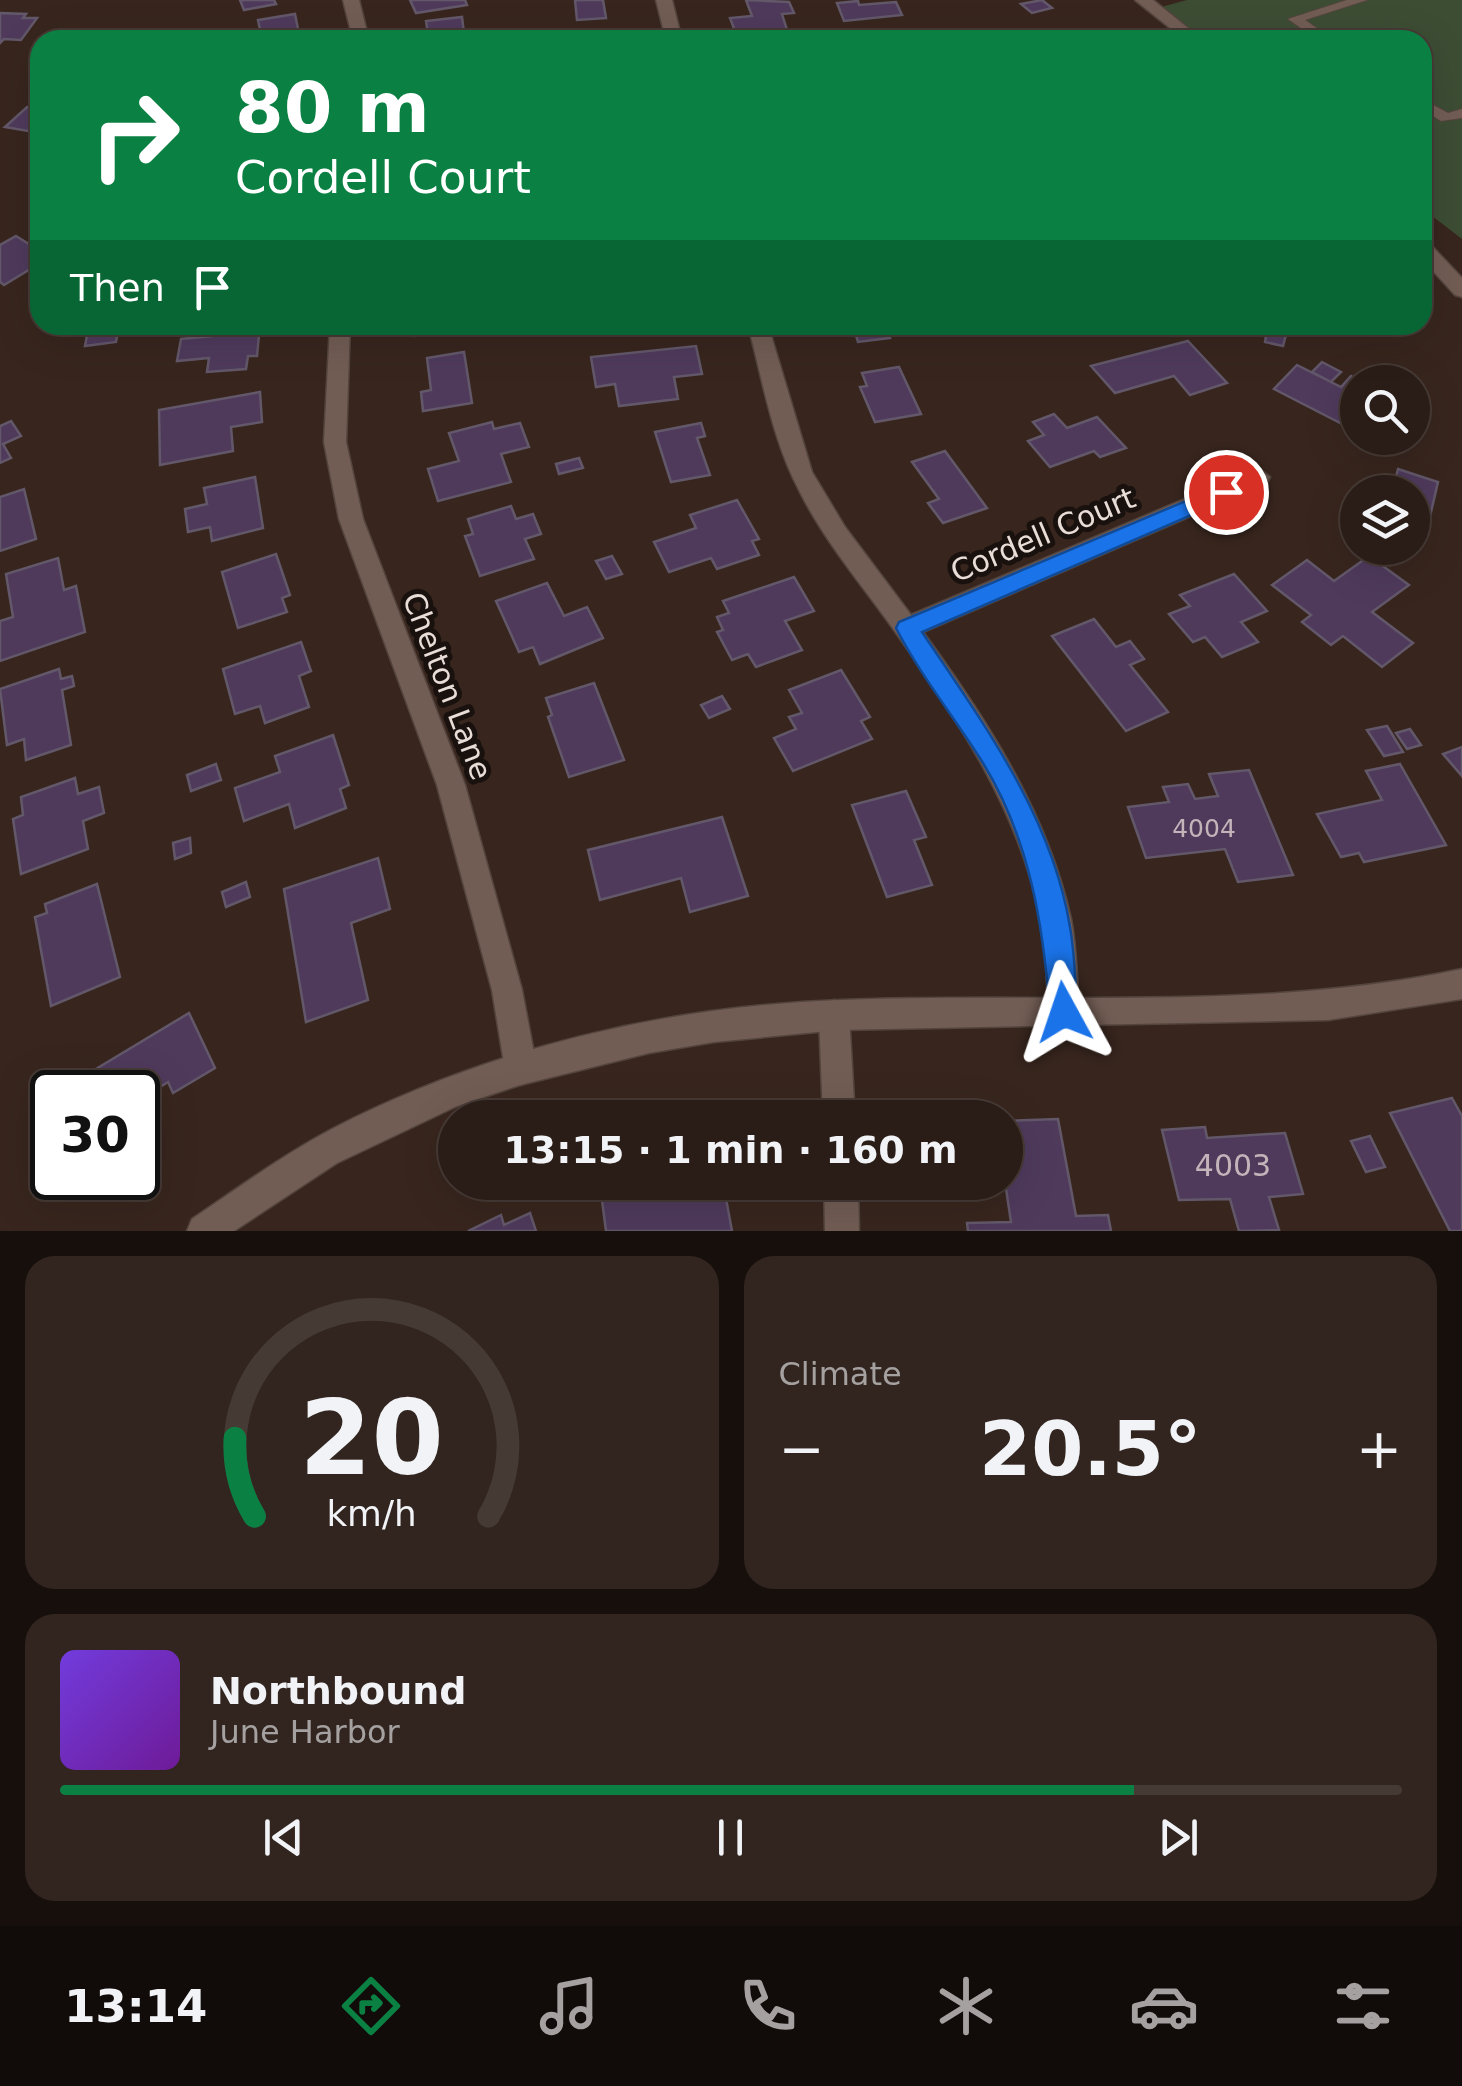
<!DOCTYPE html>
<meta charset="utf-8">
<style>
:root{--surface:#2a1c16;--page:#32251f;--text:#f1f3f6;--muted:#a5a1a1;--line:#463a35;--accent:#0b8043}
body{margin:0;font-family:"DejaVu Sans",sans-serif;background:var(--page);color:var(--text);height:100vh;display:flex;flex-direction:column;font-size:38px;white-space:nowrap}
*{box-sizing:border-box;margin:0}
p{font-size:32px;color:var(--muted)}
.icon{flex:none;width:55px;height:55px;fill:none;stroke:currentColor;stroke-width:2;stroke-linecap:round;stroke-linejoin:round}
.map{position:relative;height:1231px;overflow:hidden}
.side{display:flex;flex-direction:column;gap:25px;padding:25px;background:#170f0c;flex:1}
.side>*{flex:none}
.banner{position:absolute;left:30px;top:30px;width:1402px;height:305px;border-radius:30px;box-shadow:0 10px 40px #0002,0 0 0 2px var(--line);background:#0b8043;color:#fff;overflow:hidden}
.controls{position:absolute;left:1340px;top:365px;display:grid;gap:20px}
.controls a{display:grid;place-items:center;width:90px;height:90px;border-radius:50%;background:var(--surface);box-shadow:0 10px 40px #0002,0 0 0 2px var(--line);font-size:50px}
.speed{position:absolute;left:30px;top:1070px;display:flex;gap:20px;font-size:50px;font-weight:700;text-align:center}
.speed>*{display:grid;place-content:center;width:130px;height:130px;border-radius:50%;background:var(--surface);box-shadow:0 10px 40px #0002,0 0 0 2px var(--line);line-height:1}
.speed .limit{border:5px solid #111;border-radius:15px;background:#fff;color:#111}
.pin{position:absolute;display:grid;place-items:center;width:85px;height:85px;color:#fff;margin:-42px;border:5px solid #fff;border-radius:50%;box-shadow:0 2px 10px #0007}
.me{position:absolute;width:110px;margin:-55px;rotate:355deg;stroke-linejoin:round;filter:drop-shadow(0 0 8px #0008)}
.turn{display:flex;align-items:center;gap:35px;height:210px;padding:0 40px;font-size:45px}
.turn .icon{width:130px;height:130px;stroke-width:2.5}
.turn b{display:block;font-size:70px;line-height:85px}
.then{display:flex;align-items:center;height:95px;padding:0 40px;background:#0003;gap:20px;font-size:38px}
.big{font-size:75px;font-weight:600;line-height:1.1}
.side .card{flex:1;display:flex;flex-direction:column;justify-content:center;gap:15px;min-width:0;padding:0 35px;border-radius:30px;background:var(--page)}
.side .dial{align-items:center;gap:0}
.dial svg{height:260px;overflow:visible;fill:none;stroke:var(--line);stroke-width:7;stroke-linecap:round;text-anchor:middle}
.dial text{fill:var(--text);stroke:none}
.song{display:flex;align-items:center;gap:30px}
.cover{width:120px;height:120px;border-radius:15px;background:linear-gradient(135deg,hsl(260 70% 55%),hsl(280 70% 35%))}
.played{height:10px;border-radius:5px;background:linear-gradient(90deg,var(--accent) 80%,var(--line) 80%)}
.keys{display:flex;justify-content:space-around;direction:ltr}
.heat{display:flex;justify-content:space-between;align-items:center;font-size:55px;direction:ltr}
.side .tiles{flex:1;display:grid;gap:25px;grid-template-columns:1fr 1fr}
.card:last-child{grid-column:span 2}
.trip{position:absolute;left:438px;top:1100px;width:585px;height:100px;border-radius:50px;background:var(--surface);box-shadow:0 10px 40px #0002,0 0 0 2px var(--line);font-weight:600;line-height:100px;text-align:center}
.tab-bar{display:flex;height:160px;justify-content:space-around;align-items:center;background:#110b09;color:var(--muted)}
.tab-bar .icon{width:70px;height:70px}
.tab-bar .active{color:var(--accent)}
.tab-bar b{font-size:45px;color:var(--text)}
.map>svg:first-child{display:block}
.green{fill:#3d4d34}
.building{fill:#4f3a5c;stroke:#63586a;stroke-width:2.5}
.lines{fill:none;stroke-linecap:round;stroke-linejoin:round}
.service-casing{stroke:#53453e;stroke-width:2}
.minor-casing{stroke:#53453e;stroke-width:3}
.tertiary-casing{stroke:#53453e;stroke-width:3}
.service{fill:#725d54;fill-rule:evenodd}
.minor{fill:#725d54;fill-rule:evenodd}
.tertiary{fill:#725d54;fill-rule:evenodd}
.route{fill:#1a73e8;stroke:#114b97;stroke-width:2.5}
.labels{text-anchor:middle;stroke-width:10;stroke-linejoin:round;paint-order:stroke}
.number-label{font-size:25px;fill:#c2b4b9}
.street-label{font-size:30px;fill:#e9ddd8;stroke:#19110e}
.near-number-label{font-size:30px;fill:#c2b4b9}
</style>
<div class="map">
<svg width="1462" height="1231" viewBox="0 0 1462 1231">
<rect width="100%" height="100%" fill="#38261e"/>
<path class="green" d="M1187,0H1462V239L1423,209L1422,40H1196L1154,9Z"/>
<g class="building">
<path d="M240,0H274L276,4L244,10Z"/>
<path d="M410,0H465L467,5L416,13Z"/>
<path d="M575,0H603L606,18L577,20Z"/>
<path d="M746,0L789,2L794,13L782,14L787,30L736,34L730,18L752,16Z"/>
<path d="M1042,0L1052,8L1032,13L1021,4Z"/>
<path d="M858,1L859,5L896,2L902,15L844,21L837,3Z"/>
<path d="M0,13L26,14L23,18H37L21,40L4,39L0,43Z"/>
<path d="M295,14L299,34L293,35L294,40H250L249,31L260,30L258,20Z"/>
<path d="M462,17L464,33L485,31L486,40H429L426,21Z"/>
<path d="M618,31L620,40H584L583,34Z"/>
<path d="M27,107L40,110V133L5,127Z"/>
<path d="M16,236L40,251V263L4,285L0,282V245Z"/>
<path d="M260,325L257,356H248L246,369L207,372L209,358L177,361L181,339L212,336L213,327Z"/>
<path d="M416,325H462V332L415,336Z"/>
<path d="M841,325H885L890,338L858,342L854,329L843,330Z"/>
<path d="M1267,330L1286,335L1283,346L1265,342Z"/>
<path d="M118,331L116,342L85,346L87,335Z"/>
<path d="M1188,341L1227,383L1190,395L1174,376L1115,393L1091,366Z"/>
<path d="M696,346L702,374L674,377L678,399L619,406L615,384L596,387L591,357Z"/>
<path d="M464,352L472,403L423,411L421,392L431,390L427,358Z"/>
<path d="M1322,362L1341,372L1331,382L1312,372Z"/>
<path d="M1297,365L1341,387L1351,376L1363,382H1358V423L1349,419L1344,425L1274,389Z"/>
<path d="M899,367L921,414L875,422L860,387L867,386L862,373Z"/>
<path d="M260,392L262,422L231,427L233,451L160,465L159,410Z"/>
<path d="M1054,414L1067,428L1097,417L1126,448L1100,457L1094,451L1050,467L1028,441L1044,435L1033,422Z"/>
<path d="M11,421L21,436L3,444L11,458L0,463V426Z"/>
<path d="M492,422L494,429L520,423L529,447L501,454L511,482L438,501L428,469L459,461L449,433Z"/>
<path d="M701,423L705,436L697,438L710,475L671,482L655,432Z"/>
<path d="M945,451L987,508L943,523L928,503L939,499L912,462Z"/>
<path d="M579,458L583,468L559,474L556,464Z"/>
<path d="M1398,469L1438,482L1425,538L1412,534V492H1392Z"/>
<path d="M255,477L263,528L212,541L210,527L188,532L185,509L207,504L204,488Z"/>
<path d="M24,489L36,539L0,551V497Z"/>
<path d="M737,500L759,539L752,541L759,555L717,569L711,558L669,572L654,542L696,528L690,515Z"/>
<path d="M511,506L516,519L533,514L541,534L525,539L534,559L480,576L465,536L473,534L468,519Z"/>
<path d="M276,554L290,595L282,598L287,612L238,628L222,572Z"/>
<path d="M612,556L622,574L606,579L596,561Z"/>
<path d="M1369,556L1409,585L1372,612L1413,643L1382,667L1343,636L1331,645L1302,622L1311,615L1272,585L1307,560L1334,581Z"/>
<path d="M58,558L64,590L76,586L85,632L0,661V621L13,617L6,574Z"/>
<path d="M1234,574L1267,611L1241,622L1258,642L1222,657L1205,637L1193,642L1169,614L1190,606L1180,595Z"/>
<path d="M794,577L814,611L785,621L802,650L756,667L748,654L732,660L717,632L723,630L717,617L729,613L723,601Z"/>
<path d="M547,583L564,616L587,607L603,638L540,664L533,647L519,652L496,601Z"/>
<path d="M1094,619L1116,647L1130,641L1144,659L1130,665L1168,712L1126,731L1052,636Z"/>
<path d="M301,642L311,671L299,676L309,707L265,723L260,706L235,714L223,669Z"/>
<path d="M59,669L61,679L72,676L74,686L62,690L71,745L26,760L24,739L7,745L0,689Z"/>
<path d="M841,670L870,717L861,721L872,739L793,771L774,738L796,729L789,717L802,713L789,690Z"/>
<path d="M594,683L624,760L569,777L548,717L552,715L546,698Z"/>
<path d="M722,696L730,709L709,718L701,705Z"/>
<path d="M1387,726L1403,752L1384,756L1367,730Z"/>
<path d="M1410,729L1421,745L1407,749L1396,733Z"/>
<path d="M333,735L349,785L340,789L346,808L295,828L289,804L244,821L235,788L280,772L275,756Z"/>
<path d="M1462,747V776L1443,754Z"/>
<path d="M216,764L221,780L191,791L187,775Z"/>
<path d="M1400,764L1446,845L1364,862L1359,853L1341,857L1317,814L1382,800L1366,771Z"/>
<path d="M1249,770L1293,875L1238,882L1225,849L1146,858L1128,807L1169,802L1163,787L1188,784L1195,799L1218,796L1209,774Z"/>
<path d="M75,778L78,794L99,787L104,813L83,821L88,849L21,874L13,819L23,815L21,797Z"/>
<path d="M906,791L926,837L914,840L932,885L887,897L852,805Z"/>
<path d="M722,817L748,896L690,912L681,878L600,900L588,850Z"/>
<path d="M190,838L191,853L175,859L173,843Z"/>
<path d="M378,858L390,909L351,923L368,1000L306,1022L284,889Z"/>
<path d="M246,882L250,897L226,907L222,892Z"/>
<path d="M97,884L120,977L51,1006L35,917L47,913L45,904Z"/>
<path d="M189,1013L215,1068L173,1093L168,1082L138,1101V1092H81L76,1081Z"/>
<path d="M1452,1098L1462,1116V1231H1450L1390,1113Z"/>
<path d="M1058,1119L1076,1216L1108,1215L1111,1231H968L967,1223L1011,1222L1005,1182V1121Z"/>
<path d="M1205,1127L1207,1138L1285,1133L1303,1194L1269,1197L1279,1230L1239,1231L1230,1199L1179,1200L1162,1130Z"/>
<path d="M1370,1136L1385,1167L1366,1172L1351,1141Z"/>
<path d="M609,1182H644L645,1189L672,1182H723L732,1231H606L600,1185Z"/>
<path d="M530,1213L536,1231H468L501,1215L504,1225Z"/>
</g>
<g class="lines">
<g class="service-casing">
<g id="service">
<path d="M1347,0H1367L1305,20L1334,40H1318L1288,19Z"/>
<path d="M1422,99L1448,113L1462,109V118L1441,121L1422,109Z"/>
</g>
</g>
<g class="minor-casing">
<g id="minor">
<path d="M343,0H359L369,40H353Z"/>
<path d="M656,0H672L682,40H666Z"/>
<path d="M330,325H350L346,442L363,519L465,785L522,990L537,1069L532,1080L521,1085L510,1080L505,1069L492,990L437,785L339,519L324,442Z"/>
<path d="M748,325H768L812,472L845,527L911,615L1251,471L1259,469L1270,477L1267,483L923,632C987,720 1047,812 1071,919C1077,950 1077,981 1079,1012L1075,1023L1064,1027L1053,1023L1049,1012C1046,982 1047,951 1041,921C1020,812 958,719 894,630C862,585 825,542 800,492C772,440 763,381 748,325Z"/>
<path d="M834,1000L845,1004L849,1015L855,1118H823L819,1015L823,1004Z"/>
<path d="M824,1182H858L859,1231H825Z"/>
</g>
</g>
<g class="tertiary-casing">
<g id="tertiary">
<path d="M1135,0H1153L1203,40H1185Z"/>
<path d="M1422,241L1429,243L1462,278V297L1455,295L1422,259Z"/>
<path d="M1462,969V999L1328,1020L838,1030L714,1042L649,1053L520,1085L457,1106L337,1163L234,1231H187L192,1219C238,1188 283,1155 332,1129C489,1048 667,1006 842,1000C1048,992 1260,1012 1462,969Z"/>
</g>
</g>
<use href="#service" class="service"/>
<use href="#minor" class="minor"/>
<use href="#tertiary" class="tertiary"/>
</g>
<path class="route" d="M1226,484L1233,486L1236,492L1233,497L922,632C983,723 1052,816 1070,927C1075,955 1075,984 1078,1012L1074,1022L1064,1026L1054,1022L1050,1012C1043,924 1030,840 983,763C955,718 920,675 896,628L899,622Z"/>
<g class="labels">
<g class="number-label">
<text x="1204" y="837">4004</text>
</g>
<g class="street-label">
<text transform="translate(1043 535) rotate(-23)" y="10">Cordell Court</text>
<text transform="translate(447 686) rotate(69)" y="10">Chelton Lane</text>
</g>
<g class="near-number-label">
<text x="1233" y="1176">4003</text>
</g>
</g>
</svg>
<div class="controls">
<a><svg class="icon" aria-label="search" viewBox="0 0 24 24"><circle cx="10" cy="10" r="6"/><path d="M15 15l6 6"/></svg></a>
<a><svg class="icon" aria-label="layers" viewBox="0 0 24 24"><path d="M12 4l9 5-9 5-9-5zM3 14l9 5 9-5"/></svg></a>
</div>
<div class="speed"><div class="limit">30</div></div>
<div class="pin" style="left:1226px;top:492px;background:#d93025"><svg class="icon" aria-label="arrive" viewBox="0 0 24 24"><path d="M6 21V4h12l-3 4 3 4H6"/></svg></div>
<svg class="me" style="left:1064px;top:1012px" viewBox="-20 -20 40 40"><path d="M0-17L14 15 0 8-14 15z" fill="#1a73e8" stroke="#fff" stroke-width="4"/></svg>
<div class="trip">13:15 · 1 min · 160 m</div>
<div class="banner">
<div class="turn"><svg class="icon" aria-label="right" viewBox="0 0 24 24"><path d="M7 20v-9h11M14 6l5 5-5 5"/></svg><div><b>80 m</b>Cordell Court</div></div>
<div class="then">Then<svg class="icon" aria-label="arrive" viewBox="0 0 24 24"><path d="M6 21V4h12l-3 4 3 4H6"/></svg></div>
</div>
</div>
<section class="side">
<div class="tiles">
<div class="card dial"><svg viewBox="0 0 100 80">
<path d="M14 69A42 42 0 1 1 86 69"/>
<path d="M14 69A42 42 0 0 1 8 45" stroke="#0b8043"/>
<text x="50" y="56" font-size="32" font-weight="700">20</text>
<text x="50" y="72" font-size="11">km/h</text>
</svg></div>
<div class="card"><p>Climate</p>
<div class="heat"><a>−</a><b class="big">20.5°</b><a>+</a></div>
</div>
<div class="card">
<div class="song"><i class="cover"></i><div><b>Northbound</b><p>June Harbor</p></div></div>
<div class="played"></div>
<div class="keys"><svg class="icon" aria-label="previous" viewBox="0 0 24 24"><path d="M18 5L8 12l10 7zM5 5v14"/></svg><svg class="icon" aria-label="pause" viewBox="0 0 24 24"><path d="M8 5v14M16 5v14"/></svg><svg class="icon" aria-label="next" viewBox="0 0 24 24"><path d="M6 5l10 7-10 7zM19 5v14"/></svg></div>
</div>
</div>
</section>
<nav class="tab-bar">
<b>13:14</b>
<svg class="icon active" aria-label="directions" viewBox="0 0 24 24"><path d="M12 3l9 9-9 9-9-9zM9 14v-3h6M13 9l2 2-2 2"/></svg>
<svg class="icon" aria-label="music" viewBox="0 0 24 24"><path d="M9 18V5l10-2v13"/><circle cx="6" cy="18" r="3"/><circle cx="16" cy="16" r="3"/></svg>
<svg class="icon" aria-label="phone" viewBox="0 0 24 24"><path d="M5 4h4l2 5-3 2q2 4 5 5l2-3 5 2v4C11 20 4 13 5 4z"/></svg>
<svg class="icon" aria-label="climate" viewBox="0 0 24 24"><path d="M12 3v18M4 7l16 10M4 17L20 7"/></svg>
<svg class="icon" aria-label="car" viewBox="0 0 24 24"><path d="M5 17H2v-5l4-1 3-4h7l3 4 3 1v5h-3M9 17h6M6 11h13"/><circle cx="7" cy="17" r="2"/><circle cx="17" cy="17" r="2"/></svg>
<svg class="icon" aria-label="filters" viewBox="0 0 24 24"><path d="M4 7h16M4 17h16"/><circle cx="9" cy="7" r="2"/><circle cx="15" cy="17" r="2"/></svg>
</nav>
